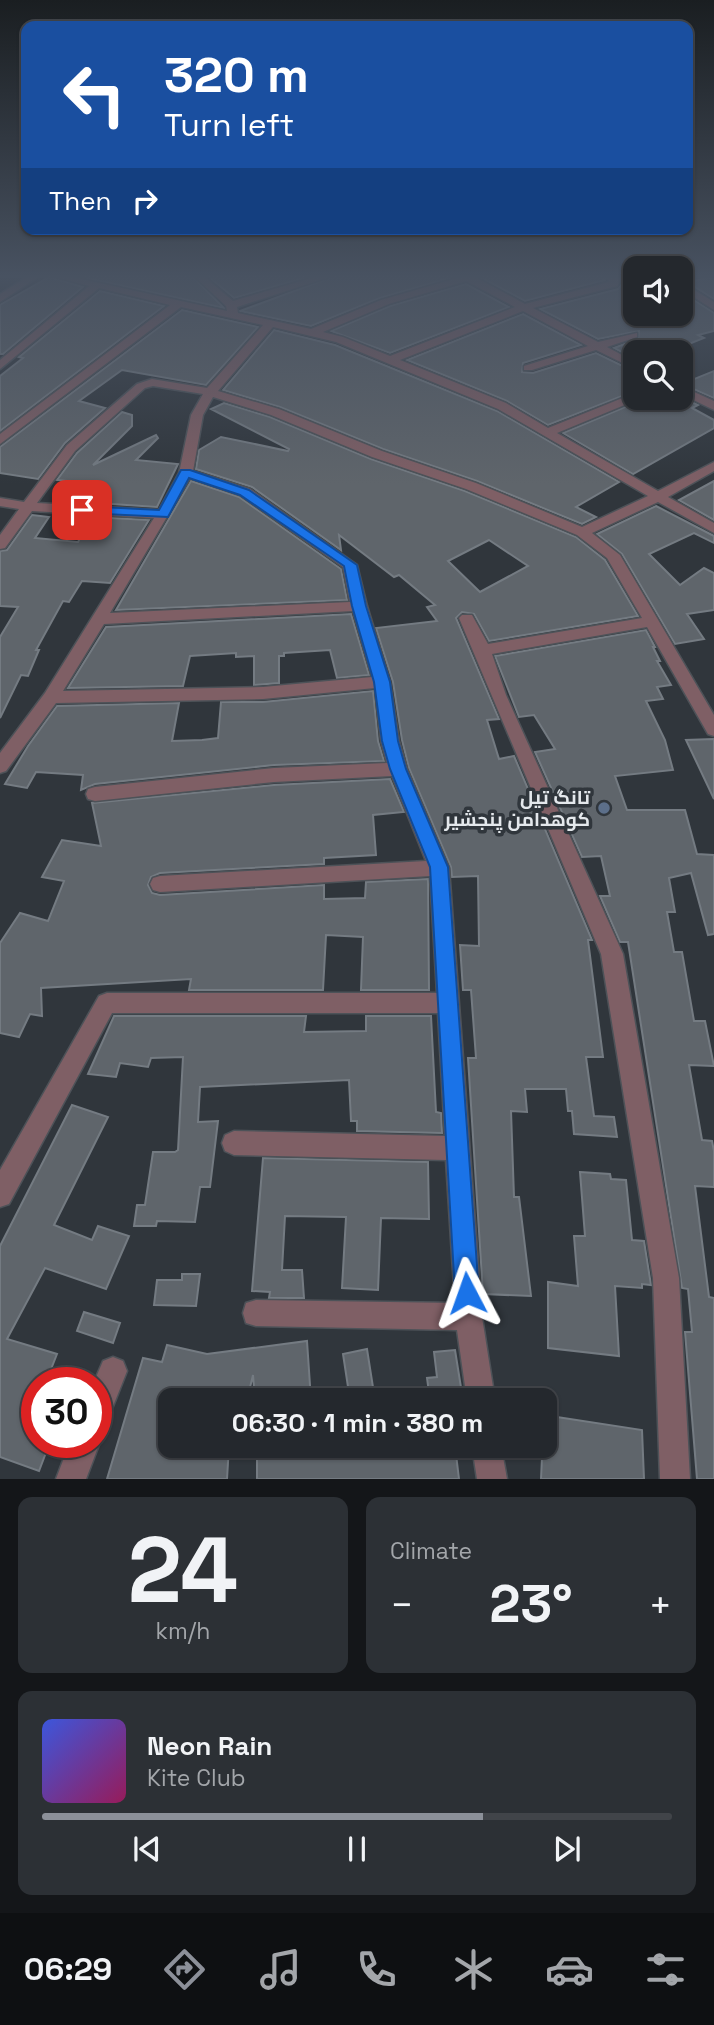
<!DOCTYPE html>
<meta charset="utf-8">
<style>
:root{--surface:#24282d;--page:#2c3035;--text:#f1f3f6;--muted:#a3a6aa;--line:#414449;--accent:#8c9099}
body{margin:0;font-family:"Space Grotesk",Cairo,sans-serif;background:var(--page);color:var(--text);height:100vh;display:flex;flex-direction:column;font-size:26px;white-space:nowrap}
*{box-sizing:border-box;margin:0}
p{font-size:23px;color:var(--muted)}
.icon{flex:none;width:38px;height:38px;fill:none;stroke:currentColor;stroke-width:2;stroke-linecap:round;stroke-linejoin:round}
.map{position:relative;height:1479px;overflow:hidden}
.side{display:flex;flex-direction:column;gap:18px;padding:18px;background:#141619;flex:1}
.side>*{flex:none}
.guide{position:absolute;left:21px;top:21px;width:672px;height:214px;border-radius:14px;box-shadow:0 2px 5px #0004,0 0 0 2px var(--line);background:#1a4fa0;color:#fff;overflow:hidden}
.buttons{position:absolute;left:623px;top:256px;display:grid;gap:14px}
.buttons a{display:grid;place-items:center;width:70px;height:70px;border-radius:14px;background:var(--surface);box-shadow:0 2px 5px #0004,0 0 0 2px var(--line);font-size:35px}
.speed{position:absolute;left:21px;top:1367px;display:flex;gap:14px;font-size:35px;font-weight:700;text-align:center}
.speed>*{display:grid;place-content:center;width:91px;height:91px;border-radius:50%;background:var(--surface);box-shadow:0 2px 5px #0004,0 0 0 2px var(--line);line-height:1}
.speed .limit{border:10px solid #d22;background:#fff;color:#111}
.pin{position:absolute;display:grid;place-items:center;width:60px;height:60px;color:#fff;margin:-30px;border-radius:14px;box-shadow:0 4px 10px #0006}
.me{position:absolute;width:77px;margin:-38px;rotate:356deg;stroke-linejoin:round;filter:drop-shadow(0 0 5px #0008)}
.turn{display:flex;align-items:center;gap:24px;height:147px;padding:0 28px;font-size:32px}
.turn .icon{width:91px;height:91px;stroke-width:2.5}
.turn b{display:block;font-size:49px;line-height:60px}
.then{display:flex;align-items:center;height:66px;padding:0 28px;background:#0003;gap:14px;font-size:26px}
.big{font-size:52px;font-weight:600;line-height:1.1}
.side .widget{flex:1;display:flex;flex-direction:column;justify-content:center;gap:10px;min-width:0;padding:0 24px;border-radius:14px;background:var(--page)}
.side .dial{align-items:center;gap:0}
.dial b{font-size:91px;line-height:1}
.song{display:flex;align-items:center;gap:21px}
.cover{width:84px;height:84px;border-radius:10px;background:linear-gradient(135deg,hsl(230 70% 55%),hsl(330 70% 35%))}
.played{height:7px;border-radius:4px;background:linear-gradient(90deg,var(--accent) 70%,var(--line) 70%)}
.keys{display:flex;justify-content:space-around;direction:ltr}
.heat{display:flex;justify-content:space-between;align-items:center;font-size:38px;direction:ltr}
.side .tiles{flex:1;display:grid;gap:18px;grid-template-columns:1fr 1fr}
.widget:last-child{grid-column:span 2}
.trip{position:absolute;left:158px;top:1388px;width:399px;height:70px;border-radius:14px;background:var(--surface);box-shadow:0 2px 5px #0004,0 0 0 2px var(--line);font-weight:600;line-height:70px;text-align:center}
.dock{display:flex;height:112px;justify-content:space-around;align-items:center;background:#0e1012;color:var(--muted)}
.dock .icon{width:49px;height:49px}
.dock .selected{color:var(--accent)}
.dock b{font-size:32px;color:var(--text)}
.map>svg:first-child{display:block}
.building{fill:#5f656b;stroke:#747b82;stroke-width:2;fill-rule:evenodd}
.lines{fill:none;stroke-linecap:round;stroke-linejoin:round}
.minor-casing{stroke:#4d5258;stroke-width:3}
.minor{fill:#7f5f65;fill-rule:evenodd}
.route{fill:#1a73e8;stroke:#114b97;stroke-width:2}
.service-dot{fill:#5c6f8a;stroke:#30363c;stroke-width:2.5}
.labels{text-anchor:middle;stroke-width:7;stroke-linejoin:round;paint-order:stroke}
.poi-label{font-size:19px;font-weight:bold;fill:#e4e8ec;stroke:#30363c;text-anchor:end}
</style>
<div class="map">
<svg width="714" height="1479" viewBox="0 0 714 1479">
<rect width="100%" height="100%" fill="#30363c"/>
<g class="building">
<path d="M49,277L83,287L3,354H0V305Z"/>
<path d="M82,277H193L224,308Z"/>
<path d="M209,277H307L234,298Z"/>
<path d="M332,277H453L380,298L311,326L240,311Z"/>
<path d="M480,277H605V280L525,301Z"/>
<path d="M623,277H635V313H681V292L714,313V331L698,335L704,338L669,352H635V359L614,348L638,339L639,331L598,339L540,309L618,289L624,281Z"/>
<path d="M714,277V299L687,282Z"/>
<path d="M466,284L509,307L390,353L331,331L390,306Z"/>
<path d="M100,291L164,306L0,431V376L23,358L19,357Z"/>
<path d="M182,310L258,327L206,385L122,370L79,401L105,408L65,443L38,479L0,473V447Z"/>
<path d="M523,314L581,345L523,363L522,372L533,373L596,353L635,372V391L548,425L507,401L407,360Z"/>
<path d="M274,330L335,345L497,411L619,482L576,507L596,517L582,524L477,481L383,449L280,407L223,390Z"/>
<path d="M714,371V398L682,384Z"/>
<path d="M649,397H681L698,405L692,408L714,420V428L633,474L563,433Z"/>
<path d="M224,403L270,417L371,459L465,491L576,537L605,560L638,616L489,641L474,614L462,612L456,618L499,719L487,720L499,759L514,756L592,940H588L603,1057H586L594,1116L614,1117L617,1137L574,1134L572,1111H568L566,1089H525L527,1112L511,1111L514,1197H519L531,1296L483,1294L468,1058H476L471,990H463L460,945L479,946L478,876L452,877L451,867L409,768L402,740L393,682L376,628L437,621L427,607L435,605L399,575L394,577L339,535L341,550L252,487L196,469L199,450L221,437L288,451L289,449L211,409ZM489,540L528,566L480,592L448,561Z"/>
<path d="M122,412L132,415V426L93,465L156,435L158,438L136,460L178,464L157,507L67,501L79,482L57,480L77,453Z"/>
<path d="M191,481L239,497L341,569L347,600L116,610Z"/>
<path d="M714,481V520L679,500Z"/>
<path d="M656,506L714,536V543L694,533L649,554L680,585L704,568L714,573V610L687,614L704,639L675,644L622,554L597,534Z"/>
<path d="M32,515L49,517L35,538L78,542L92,517L149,520L110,583L82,581L69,602L63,601L36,650H39L28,676L21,675L0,718V637L18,607L0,606V551L7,550Z"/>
<path d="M351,614L369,675L337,678L330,650L284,653V656H279V683L254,685V656L236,657V653L190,656L183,686L68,688L106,627Z"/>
<path d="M646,630L655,647H653L660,661H657L671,685L657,687L663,699L646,701L665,740L673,770L615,776L627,810H685L697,854L714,855V934L708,935L691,873L669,878L675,912H667L674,952H682L694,1021H705L714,1066L689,1065L702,1140L712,1141L714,1151V1187L695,1186L709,1297L714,1298V1479H697L685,1332H692L688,1289L682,1288L628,942H620L600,896H610L601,856L582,857L535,752L555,749L534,715L519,717L495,656Z"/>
<path d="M373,691L378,741L384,761L274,765L95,784L81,790L83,775L36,772L27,788L5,784L28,746L57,706L179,703L172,741L202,740L218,738L221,702H263Z"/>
<path d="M714,739V799L686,740Z"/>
<path d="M390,779L404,812L373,815L376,855L324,858V864L160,873L151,877L148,885L152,893L160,895L324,885V899L365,898L366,882L428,879L429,990H361L363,937L326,935L323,990H189L191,979L41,988L42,1016L30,1014L19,1037L0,1033V943L20,913L48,921L64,881L42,877L62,840L101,846L92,803L274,785Z"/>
<path d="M114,1016H306L304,1032L366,1031V1016H431L436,1112L441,1113L442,1133L357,1131V1121H351L349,1080L200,1087L198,1122L218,1121L210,1187H200L195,1222L157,1221L156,1226H134L137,1205H145L153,1152H175L178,1150L183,1057L151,1058L148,1067L120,1063L116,1077L88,1074Z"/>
<path d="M72,1105L108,1117L54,1225L92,1240L98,1226L129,1236L106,1289L45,1268L7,1339L57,1354L46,1382H37V1442H50L39,1471L0,1457V1246Z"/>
<path d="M263,1158L428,1162L429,1219L381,1218L378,1290L342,1288L346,1217L285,1216L282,1270H302L304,1298H269L270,1292L252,1291Z"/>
<path d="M580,1172L610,1174L611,1179L626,1180L632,1240L644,1241L651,1285L642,1284V1288L615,1286L619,1356L548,1348V1282L578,1286L574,1236H585Z"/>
<path d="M182,1274H200L196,1306L154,1305L157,1280H182Z"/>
<path d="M84,1312L120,1323L113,1343L77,1331Z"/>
<path d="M307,1341L311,1400H255L253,1375L247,1400H170V1446H229L227,1479H107L143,1358L162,1362L167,1345L207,1354Z"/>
<path d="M367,1349L375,1400H350L343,1354Z"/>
<path d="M455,1350L463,1400H430L427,1378L437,1377L434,1352Z"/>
<path d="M544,1415L642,1430L644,1479H541Z"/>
<path d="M329,1446H340L341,1453L418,1446H455L459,1479H257V1455Z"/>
</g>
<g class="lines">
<g class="minor-casing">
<g id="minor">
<path d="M27,277H38L0,302V294Z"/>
<path d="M56,277H72L227,311L226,306L195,277H205L233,301L315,277H329L237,307L238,313L311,329L381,300L461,277H475L525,304L609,282L607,277L622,279L617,286L533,308L598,342L637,333V337L607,347L635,362V369L596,350L532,370H524V366L588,346L523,311L400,360L506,403L548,428L635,393V397L639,399L557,433L658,491L714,462V471L668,497L714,523V533L658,502L592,533L620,555L714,715V736L708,734L647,627L492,654L506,695L623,954L679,1278L690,1479H660L653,1278L601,954L459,618L462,615H472L488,644L642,618L607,558L577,535L466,489L372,457L271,415L213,397L203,415L193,471L250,489L357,565L367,606L390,682L399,741L407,769L449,868L482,1317L495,1400H467L457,1330L256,1326L246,1323L243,1313L246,1303L256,1300L455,1303L446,1160L234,1155L225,1151L222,1143L225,1135L234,1131L445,1136L438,1013H112L9,1204L0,1207V1170L99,996L107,993H437L430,876L160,892L153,890L150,884L153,878L160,876L426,861L392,776L274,782L95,801L88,799L86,794L88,789L95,787L274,768L387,763L381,741L375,688L263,699L56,703L6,771L0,773V753L45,693L154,518L32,511L5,548L0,549V535L19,509L0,506V498L24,502L67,445L137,384L152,379L207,388L263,325L181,307L0,444V434L170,305L99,288L0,369V360L89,286ZM466,281L515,307L390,356L343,337L323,332L389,304ZM273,327L336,342L498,409L648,496L582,527L476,483L382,451L279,409L218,391ZM153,386L203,394L191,415L179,473L159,510L37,503L75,451L145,388ZM190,478L240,495L343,567L350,602L110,613ZM353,611L372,677L263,687L63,691L104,624Z"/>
<path d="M681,282L714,302V310L681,289Z"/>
<path d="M681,386L714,401V410L681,394Z"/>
<path d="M113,1357L123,1361L127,1371L106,1424L96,1428L94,1382L103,1361Z"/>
<path d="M96,1434L100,1442L86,1479H56L70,1442H96Z"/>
<path d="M472,1446H501L507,1479H477Z"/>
</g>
</g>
<use href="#minor" class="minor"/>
</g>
<linearGradient id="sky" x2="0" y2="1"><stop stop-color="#1a1e21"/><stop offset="0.57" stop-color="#485261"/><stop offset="1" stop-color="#485261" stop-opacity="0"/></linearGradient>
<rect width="714" height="484" fill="url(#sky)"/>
<path class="route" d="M181,470H190L249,490L357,565L366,606L390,682L398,741L406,769L448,867L479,1293L476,1302L467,1305L459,1302L455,1293L430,867L390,769L382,741L374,682L352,606L344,566L240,495L189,478L168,517L82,513L76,510L82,506L159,510Z"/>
<circle class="service-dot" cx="604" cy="808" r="7"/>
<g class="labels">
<g class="poi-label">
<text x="590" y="804">تانگ تیل<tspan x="590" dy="22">کوهدامن پنجشیر</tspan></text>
</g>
</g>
</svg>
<div class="buttons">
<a><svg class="icon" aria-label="sound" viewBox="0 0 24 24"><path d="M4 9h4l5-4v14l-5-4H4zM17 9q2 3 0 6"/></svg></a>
<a><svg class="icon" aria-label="search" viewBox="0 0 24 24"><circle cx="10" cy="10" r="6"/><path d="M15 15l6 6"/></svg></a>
</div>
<div class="speed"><div class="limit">30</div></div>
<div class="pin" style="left:82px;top:510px;background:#d93025"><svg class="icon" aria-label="arrive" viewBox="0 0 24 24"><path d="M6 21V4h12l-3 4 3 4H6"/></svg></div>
<svg class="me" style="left:467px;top:1293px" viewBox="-20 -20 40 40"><path d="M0-17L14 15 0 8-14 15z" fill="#1a73e8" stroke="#fff" stroke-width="4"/></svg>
<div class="trip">06:30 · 1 min · 380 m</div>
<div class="guide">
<div class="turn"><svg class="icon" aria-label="left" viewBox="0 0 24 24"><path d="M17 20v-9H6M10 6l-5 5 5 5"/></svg><div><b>320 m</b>Turn left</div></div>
<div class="then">Then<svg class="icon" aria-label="right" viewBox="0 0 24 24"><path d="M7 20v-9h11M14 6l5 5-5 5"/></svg></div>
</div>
</div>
<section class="side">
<div class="tiles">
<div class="widget dial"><b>24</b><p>km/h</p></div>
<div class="widget"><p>Climate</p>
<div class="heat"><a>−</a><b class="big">23°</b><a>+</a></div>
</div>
<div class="widget">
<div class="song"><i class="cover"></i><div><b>Neon Rain</b><p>Kite Club</p></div></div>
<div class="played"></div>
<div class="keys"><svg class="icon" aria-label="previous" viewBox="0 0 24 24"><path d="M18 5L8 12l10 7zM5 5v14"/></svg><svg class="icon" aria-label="pause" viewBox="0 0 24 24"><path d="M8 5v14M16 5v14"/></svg><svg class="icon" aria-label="next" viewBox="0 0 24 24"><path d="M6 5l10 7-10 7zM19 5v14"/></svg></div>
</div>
</div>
</section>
<nav class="dock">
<b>06:29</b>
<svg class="icon selected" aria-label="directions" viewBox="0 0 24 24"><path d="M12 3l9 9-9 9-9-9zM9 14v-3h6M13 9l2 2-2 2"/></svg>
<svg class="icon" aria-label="music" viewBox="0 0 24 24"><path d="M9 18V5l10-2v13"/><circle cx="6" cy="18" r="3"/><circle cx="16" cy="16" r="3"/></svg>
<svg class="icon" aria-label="phone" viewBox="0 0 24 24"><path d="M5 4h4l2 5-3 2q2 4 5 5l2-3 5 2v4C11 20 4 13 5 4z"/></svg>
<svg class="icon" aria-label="climate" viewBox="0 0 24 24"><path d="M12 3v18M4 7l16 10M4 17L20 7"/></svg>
<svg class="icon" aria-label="car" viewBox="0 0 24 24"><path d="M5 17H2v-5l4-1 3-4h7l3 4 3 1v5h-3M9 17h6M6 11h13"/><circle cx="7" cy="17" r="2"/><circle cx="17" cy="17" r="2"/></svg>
<svg class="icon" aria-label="filters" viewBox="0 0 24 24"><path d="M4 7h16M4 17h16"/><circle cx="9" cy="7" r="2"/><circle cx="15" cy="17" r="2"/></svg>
</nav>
